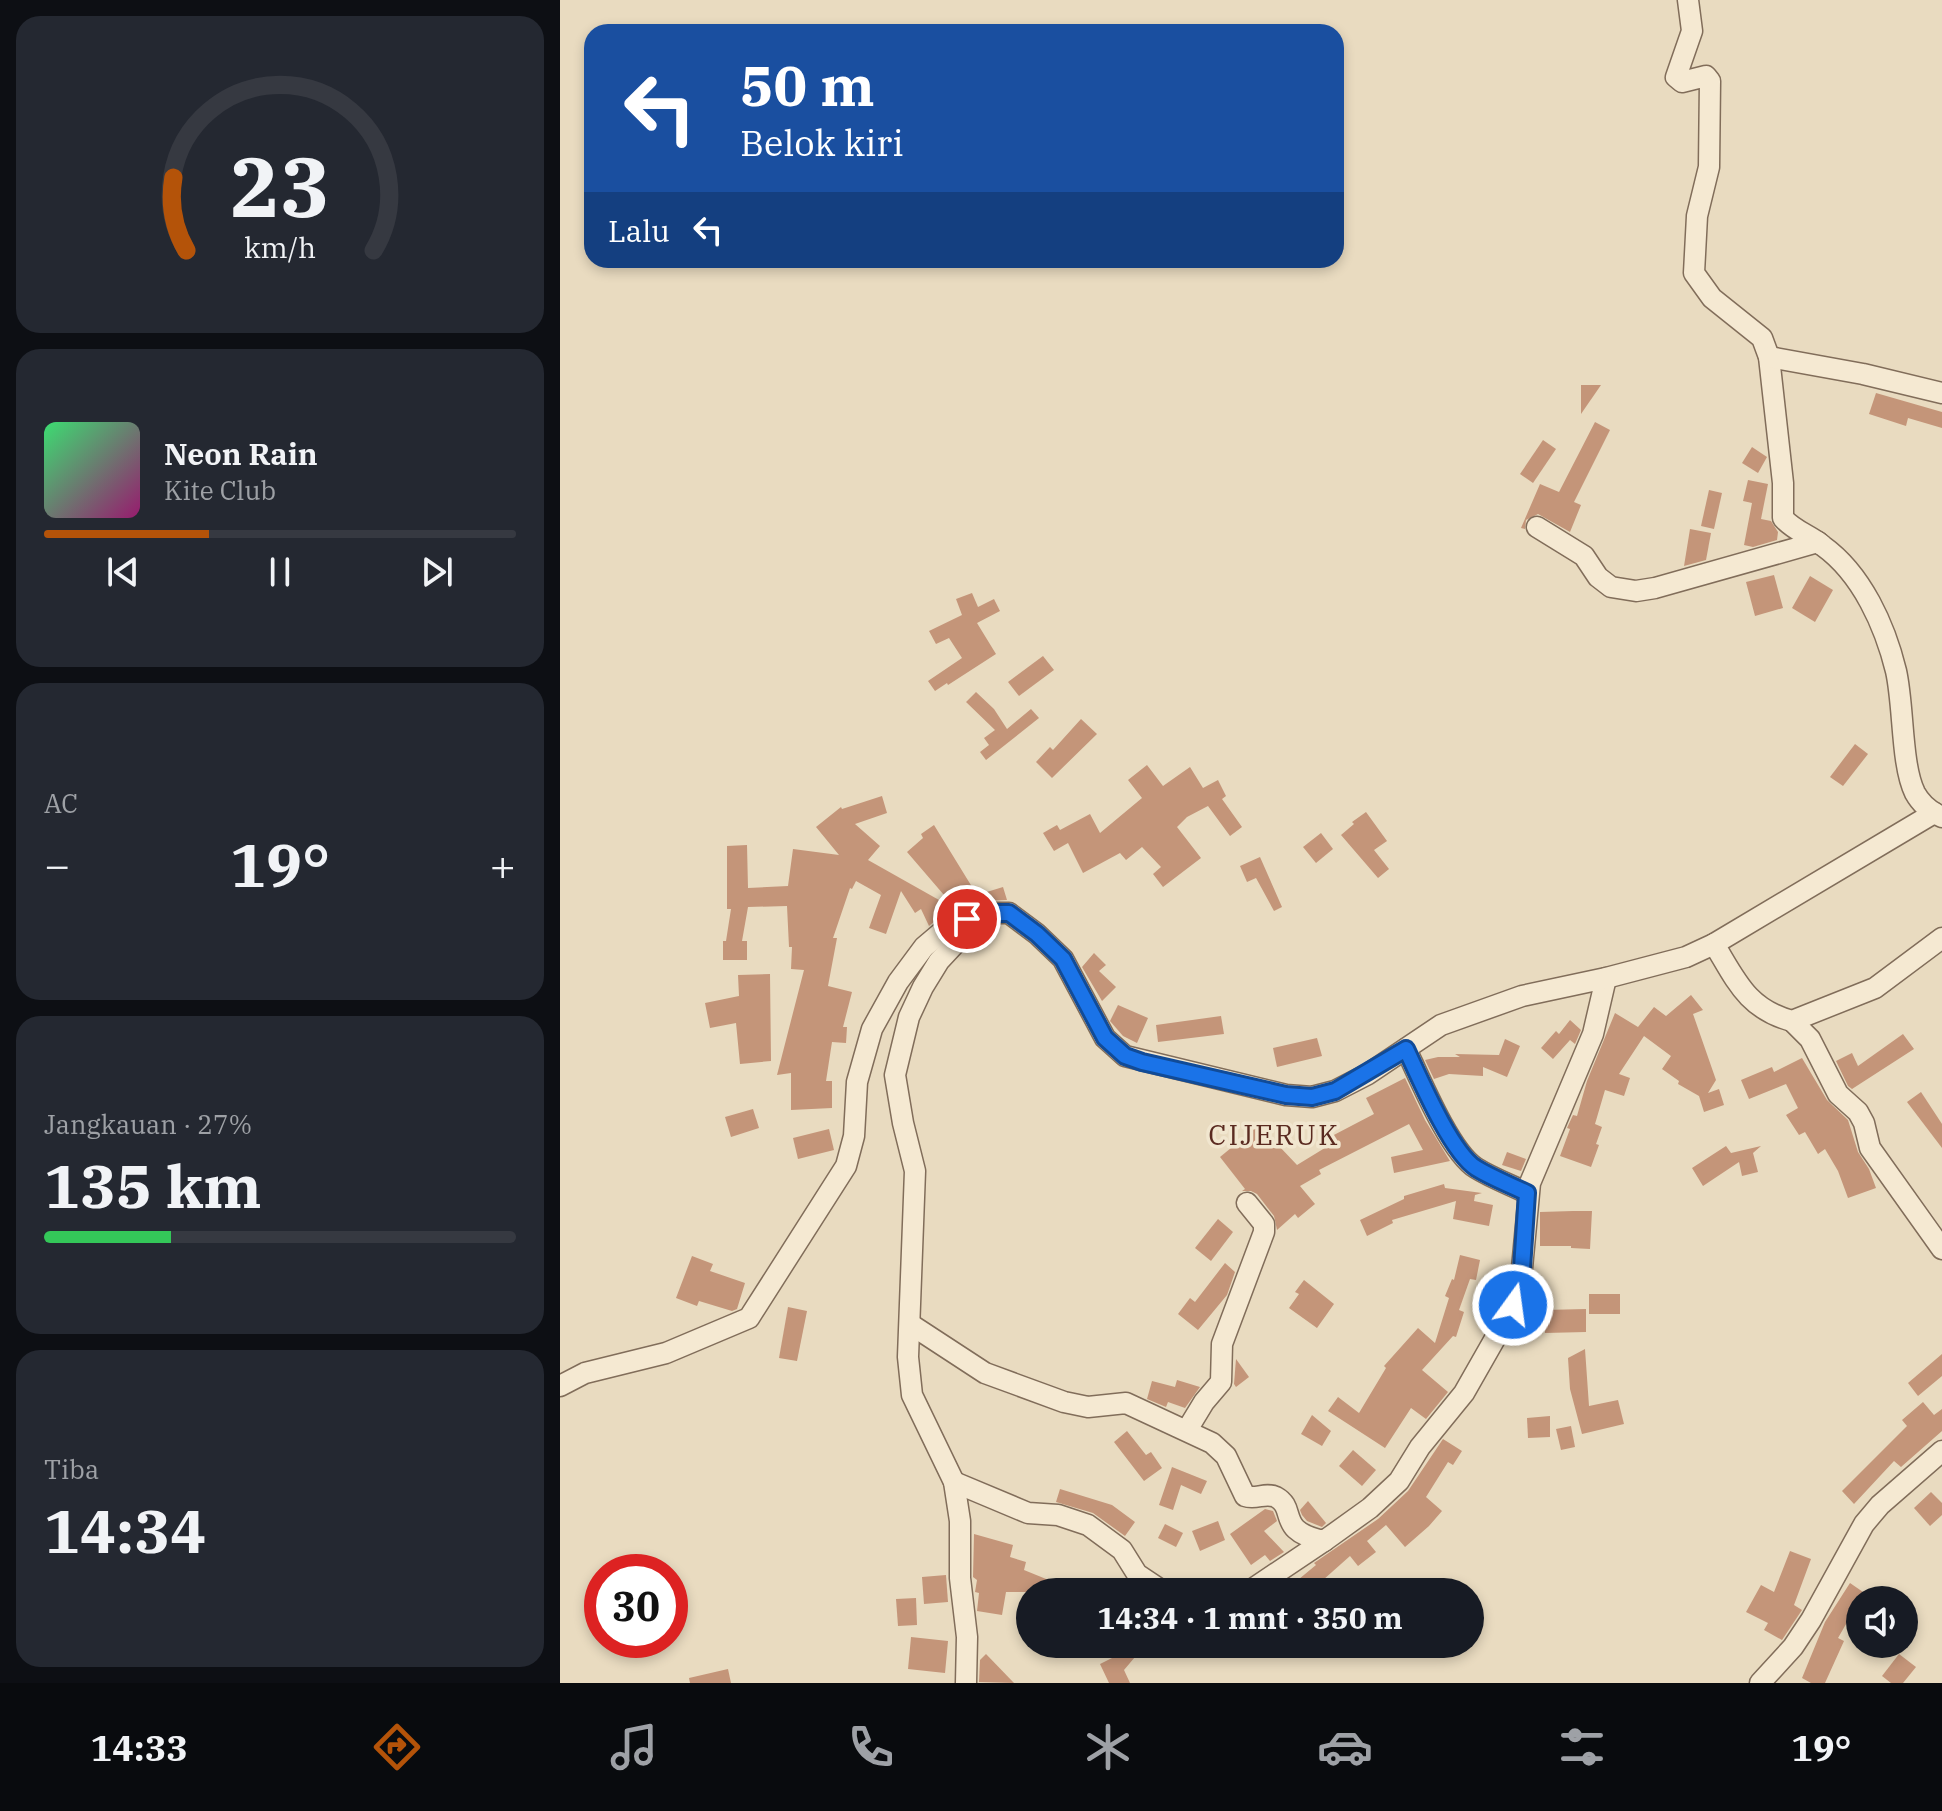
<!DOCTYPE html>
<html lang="id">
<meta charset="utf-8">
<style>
:root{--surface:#171b24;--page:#242831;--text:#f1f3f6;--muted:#9ea1a6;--line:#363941;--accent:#b45309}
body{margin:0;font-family:"IBM Plex Serif",serif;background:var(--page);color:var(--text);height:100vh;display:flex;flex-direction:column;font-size:30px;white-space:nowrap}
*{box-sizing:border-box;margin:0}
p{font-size:26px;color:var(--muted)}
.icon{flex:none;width:44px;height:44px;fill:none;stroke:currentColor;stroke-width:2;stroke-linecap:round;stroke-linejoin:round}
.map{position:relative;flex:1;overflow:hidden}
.panel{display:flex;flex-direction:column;gap:16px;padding:16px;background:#0d0f14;width:560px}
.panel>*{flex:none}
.guide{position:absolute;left:24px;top:24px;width:760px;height:244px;border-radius:24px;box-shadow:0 4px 12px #0003;background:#1a4fa0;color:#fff;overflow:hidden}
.buttons{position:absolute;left:1286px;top:1586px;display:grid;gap:16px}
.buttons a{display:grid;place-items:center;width:72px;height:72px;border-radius:50%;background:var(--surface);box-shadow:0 4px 12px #0003;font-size:40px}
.speed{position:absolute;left:24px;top:1554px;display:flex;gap:16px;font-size:40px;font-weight:700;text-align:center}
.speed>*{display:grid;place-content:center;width:104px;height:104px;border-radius:50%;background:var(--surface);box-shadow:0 4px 12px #0003;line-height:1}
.speed .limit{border:12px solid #d22;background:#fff;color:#111}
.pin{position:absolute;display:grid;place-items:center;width:68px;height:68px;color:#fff;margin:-34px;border:4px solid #fff;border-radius:50%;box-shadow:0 2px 8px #0007}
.me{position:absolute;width:88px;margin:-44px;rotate:14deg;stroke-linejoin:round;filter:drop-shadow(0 0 6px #0008)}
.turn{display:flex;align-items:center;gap:28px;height:168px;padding:0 24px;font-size:36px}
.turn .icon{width:104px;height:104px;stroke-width:2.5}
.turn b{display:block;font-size:56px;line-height:68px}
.then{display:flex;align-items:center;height:76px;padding:0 24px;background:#0003;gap:16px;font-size:30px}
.big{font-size:60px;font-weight:700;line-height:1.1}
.panel .widget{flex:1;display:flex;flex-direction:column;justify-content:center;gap:12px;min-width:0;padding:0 28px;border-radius:24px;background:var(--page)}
.panel .dial{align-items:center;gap:0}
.dial svg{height:208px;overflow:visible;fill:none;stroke:var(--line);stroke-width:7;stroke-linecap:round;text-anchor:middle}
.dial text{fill:var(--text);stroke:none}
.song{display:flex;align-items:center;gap:24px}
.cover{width:96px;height:96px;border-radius:12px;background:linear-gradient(135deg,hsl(140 70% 55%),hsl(320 70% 35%))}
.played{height:8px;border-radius:4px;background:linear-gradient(90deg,var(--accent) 35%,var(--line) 35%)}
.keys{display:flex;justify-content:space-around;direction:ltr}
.heat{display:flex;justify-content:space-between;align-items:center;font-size:44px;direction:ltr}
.charge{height:12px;border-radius:6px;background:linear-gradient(90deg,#34c759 27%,var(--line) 0)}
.trip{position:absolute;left:456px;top:1578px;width:468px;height:80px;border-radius:40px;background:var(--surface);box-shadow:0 4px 12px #0003;font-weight:700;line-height:80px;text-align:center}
.tab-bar{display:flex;height:128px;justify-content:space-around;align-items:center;background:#090b0e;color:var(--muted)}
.tab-bar .icon{width:56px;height:56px}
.tab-bar .active{color:var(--accent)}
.tab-bar b{font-size:36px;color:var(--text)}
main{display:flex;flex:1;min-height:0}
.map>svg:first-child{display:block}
.building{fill:#c49579}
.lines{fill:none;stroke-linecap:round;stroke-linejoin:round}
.minor-casing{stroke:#816d5a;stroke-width:23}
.minor{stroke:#f5e9d2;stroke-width:20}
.route-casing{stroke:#114b97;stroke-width:20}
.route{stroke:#1a73e8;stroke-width:14}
.labels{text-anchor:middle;stroke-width:7;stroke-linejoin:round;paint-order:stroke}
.quarter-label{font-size:28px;letter-spacing:2px;fill:#5a2a20;stroke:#f1e6cf}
</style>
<main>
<section class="panel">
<div class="widget dial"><svg viewBox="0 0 100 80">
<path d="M14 69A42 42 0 1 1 86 69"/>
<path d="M14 69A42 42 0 0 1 9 41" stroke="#b45309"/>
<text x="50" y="56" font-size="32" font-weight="700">23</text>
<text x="50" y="72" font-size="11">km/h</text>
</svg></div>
<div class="widget">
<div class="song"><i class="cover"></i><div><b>Neon Rain</b><p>Kite Club</p></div></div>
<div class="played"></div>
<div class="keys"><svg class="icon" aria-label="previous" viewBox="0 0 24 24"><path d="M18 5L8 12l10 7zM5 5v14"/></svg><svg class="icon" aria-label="pause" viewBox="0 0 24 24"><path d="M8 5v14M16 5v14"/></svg><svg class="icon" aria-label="next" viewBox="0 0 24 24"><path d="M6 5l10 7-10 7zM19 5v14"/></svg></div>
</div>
<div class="widget"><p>AC</p>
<div class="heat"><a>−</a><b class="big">19°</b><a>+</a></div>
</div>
<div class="widget"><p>Jangkauan · 27%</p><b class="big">135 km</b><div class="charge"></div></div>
<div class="widget"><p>Tiba</p><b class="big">14:34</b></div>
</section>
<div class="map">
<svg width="1382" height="1683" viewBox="0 0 1382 1683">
<rect width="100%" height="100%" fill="#e9dbc0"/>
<g class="building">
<path d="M1021,385H1041L1021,414Z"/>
<path d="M1316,393L1382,412V428L1348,418L1346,426L1309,414Z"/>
<path d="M1035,422L1050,430L1014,502L1021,505L1010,532L978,514L966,520L965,529L961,528L980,484L999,492Z"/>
<path d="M983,440L996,449L973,483L960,474Z"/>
<path d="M1192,447L1207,457L1198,473L1182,463Z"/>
<path d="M1188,480L1208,484L1201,519L1211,521L1218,532L1217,540L1193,547L1184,545L1192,503L1183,501Z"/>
<path d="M1149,490L1162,493L1154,529L1141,526Z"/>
<path d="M1130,529L1151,533L1146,560L1124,566Z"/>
<path d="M1214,575L1223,608L1195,616L1186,582Z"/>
<path d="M1250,576L1273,590L1255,622L1232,608Z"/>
<path d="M412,593L418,607L434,599L440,611L417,623L436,654L388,685L387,683L375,691L368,681L402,658L389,638L376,644L369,631L402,615L396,599Z"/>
<path d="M483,656L494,670L459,696L448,682Z"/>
<path d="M416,692L434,709L447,729L471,709L479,718L426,760L420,752L429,745L424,738L435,730L406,702Z"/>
<path d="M521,719L537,734L492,778L476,762L490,747L493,750Z"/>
<path d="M1295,744L1308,754L1283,786L1270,777Z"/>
<path d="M587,765L603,786L630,767L643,788L658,780L666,796L662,799L682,827L670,836L648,806L627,817L617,827L641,858L603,887L593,874L601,867L582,847L566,860L560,853L523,873L508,843L494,851L483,833L497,825L500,830L530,814L540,833L582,798L568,780Z"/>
<path d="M322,796L327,813L295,824L320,846L308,860L395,909L382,915L369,926L361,909L355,913L341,891L326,934L309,928L321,895L296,881L292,889L290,888L273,938H277L268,986L292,992L283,1027H287L286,1043L272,1042L266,1081H272V1108L231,1110V1073L217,1075L244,970L231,969L232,947H229L227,906L188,907L182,941H187V960H163V941H166L171,909H167V846L187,845L188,888L228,886L233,849L279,855L256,827L281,807L282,809Z"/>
<path d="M806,812L827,841L814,850L829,869L818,878L781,835L794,824L792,822Z"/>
<path d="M374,825L417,895L443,887L447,900L419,901L396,909L347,852L363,838L361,834Z"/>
<path d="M761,833L773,849L756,863L743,847Z"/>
<path d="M700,857L722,907L714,911L696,878L687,882L680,866Z"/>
<path d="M534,953L546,965L539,971L556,987L542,1001L522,967Z"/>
<path d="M210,974L211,1061L180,1064L176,1023L150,1028L145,1003L179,996L178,975Z"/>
<path d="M1131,995L1143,1010L1133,1014L1156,1080L1148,1093L1159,1089L1164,1105L1144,1112L1139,1096L1118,1084L1119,1081L1102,1069L1111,1056L1084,1036L1059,1074L1070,1078L1064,1096L1045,1090L1035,1124L1042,1127L1036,1144L1039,1145L1031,1167L1000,1156L1010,1129L1007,1128L1013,1115L1017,1116L1027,1081L1055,1013L1078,1027L1094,1007L1106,1016Z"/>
<path d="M558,1005L588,1018L577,1043L563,1036L550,1021Z"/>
<path d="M661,1016L664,1034L598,1042L596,1025Z"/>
<path d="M1010,1020L1021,1030L1015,1044L1010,1040L993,1059L981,1048L996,1031L999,1034Z"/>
<path d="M1343,1034L1354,1049L1292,1089L1288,1086L1276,1061L1292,1053L1298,1066Z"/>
<path d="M757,1038L762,1056L717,1067L713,1048Z"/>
<path d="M945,1039L960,1046L947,1077L923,1067V1076L889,1074L874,1079L865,1060L878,1057H900L895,1054L939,1055Z"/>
<path d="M1242,1058L1267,1100L1288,1120L1298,1152L1309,1169L1316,1188L1288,1198L1278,1171L1265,1149L1258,1154L1245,1132L1239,1135L1226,1115L1238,1108L1226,1084L1189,1099L1181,1080L1212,1067L1214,1072Z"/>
<path d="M845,1078L865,1120L890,1161L834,1173L831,1157L863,1150L849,1124L759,1170L761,1174L740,1186L755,1204L738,1218L735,1214L717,1230L714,1216L697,1194L691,1191H682L685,1189L660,1157L699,1125L737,1165L773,1143L770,1137L814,1114L806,1098Z"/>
<path d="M1361,1092L1382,1124V1148L1347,1102Z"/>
<path d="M193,1109L199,1128L171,1137L165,1117Z"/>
<path d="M269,1129L274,1150L238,1159L233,1138Z"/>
<path d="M1166,1146L1171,1153L1201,1146L1193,1153L1198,1172L1182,1176L1179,1162L1143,1186L1132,1168Z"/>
<path d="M947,1152L966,1159L961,1171L942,1165Z"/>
<path d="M884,1184L885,1188L922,1193L915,1195L914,1201L933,1205L929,1226L893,1219L896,1201L832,1220L833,1223L807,1236L800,1220L844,1199V1196Z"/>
<path d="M1013,1211H1032L1030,1249L1011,1248V1246H980V1212Z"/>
<path d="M658,1219L673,1232L651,1261L635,1248Z"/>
<path d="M900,1255L920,1260L916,1280L910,1279L899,1310L904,1312L896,1337L893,1336L862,1370L888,1392L866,1419L851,1408L825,1448L768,1411L778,1397L799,1413L826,1368L824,1366L858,1328L875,1343L889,1298L885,1296L892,1279L894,1280Z"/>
<path d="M132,1256L153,1264L150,1271L185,1283L177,1309L172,1311L139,1301L137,1306L116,1298Z"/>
<path d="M665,1263L675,1272L667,1295L638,1330L618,1314L630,1298L635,1302Z"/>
<path d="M744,1280L774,1304L757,1328L729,1308L739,1294L735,1292Z"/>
<rect x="1029" y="1294" width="31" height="20"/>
<path d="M228,1307L247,1311L237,1361L219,1358Z"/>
<path d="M1026,1309V1332L985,1333L984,1310Z"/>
<path d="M1025,1349L1029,1406L1058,1400L1064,1424L1022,1434L1010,1389L1008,1358Z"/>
<path d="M1382,1354V1376L1358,1396L1348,1383Z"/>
<path d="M676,1359L689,1377L676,1387L674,1384Z"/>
<path d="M617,1380L640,1387L625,1408L608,1402L606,1407L587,1399L592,1381L615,1387Z"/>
<path d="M1363,1402L1374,1415L1382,1409V1431L1341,1467L1334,1461L1294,1504L1282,1491L1347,1426L1342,1420Z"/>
<path d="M752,1415L771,1431L762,1446L741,1434Z"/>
<path d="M990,1416V1437L968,1438L967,1418Z"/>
<path d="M1011,1426L1015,1447L1001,1450L996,1429Z"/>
<path d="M567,1431L586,1455L591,1452L602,1468L584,1481L554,1442Z"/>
<path d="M883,1439L902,1451L893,1465L888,1462L866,1497L882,1511L869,1526L845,1547L826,1525L807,1541L816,1552L798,1566L790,1556L763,1580L766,1584L756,1592H740L733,1584L756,1565L754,1563L818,1519L848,1491Z"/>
<path d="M793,1450L816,1470L802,1486L779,1466Z"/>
<path d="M612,1467L647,1481L641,1494L621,1485L613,1510L599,1505Z"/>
<path d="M500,1489L552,1505L575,1522L565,1536L533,1513L496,1502Z"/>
<path d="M1371,1492L1382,1503V1515L1370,1526L1354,1508Z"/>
<path d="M748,1501L766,1523L762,1527L747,1521L742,1515L740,1510Z"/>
<path d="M705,1509L713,1511L717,1521L704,1531L724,1552L710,1561L705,1555L691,1565L670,1534Z"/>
<path d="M658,1521L665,1540L640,1551L632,1531Z"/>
<path d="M605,1524L623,1533L616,1547L598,1538Z"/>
<path d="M414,1534L453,1545L450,1557L466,1562L464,1570L518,1592H446L442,1615L417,1611L419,1593L415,1592L417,1580L413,1577Z"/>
<path d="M1230,1551L1251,1559L1234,1605L1242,1610L1222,1640L1204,1630L1208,1623L1186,1612L1201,1585L1214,1592Z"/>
<path d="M386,1575L388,1602L364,1604L362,1577Z"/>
<path d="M1290,1583L1303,1592L1290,1610L1293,1612L1278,1638L1284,1641L1265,1683H1251L1242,1678L1251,1656L1265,1622Z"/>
<path d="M356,1598L357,1625L338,1626L336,1599Z"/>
<path d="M351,1637L388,1641L385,1673L348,1669Z"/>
<path d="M551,1644H586L564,1670L570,1683H549L540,1664L562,1653Z"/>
<path d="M426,1654L454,1683L419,1682L420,1660Z"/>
<path d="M1339,1654L1356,1667L1343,1683H1331L1322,1676Z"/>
<path d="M168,1669L171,1683H130L129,1678Z"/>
</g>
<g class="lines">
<g class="minor-casing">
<g id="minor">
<path d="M1128,0L1132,31L1116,77L1122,82L1146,76L1150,81L1149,167L1137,216L1134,273L1152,298L1202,338L1209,357L1223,483V518C1234,531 1250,535 1263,546C1302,574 1325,626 1336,671C1344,706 1341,765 1355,793C1361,804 1371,812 1382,817"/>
<path d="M1209,357L1303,374L1382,393"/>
<path d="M977,527L1024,556L1038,577L1051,587L1076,591L1095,588L1258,542"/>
<path d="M1154,944C1176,980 1187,1009 1232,1021L1315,988L1382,938"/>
<path d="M1232,1021L1250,1039L1278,1094L1298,1112L1304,1123L1310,1148L1382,1249"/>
<path d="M846,1049C860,1079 890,1152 916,1168C932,1178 951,1185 967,1193"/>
<path d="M350,1324L425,1373L504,1402L528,1407L566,1403L652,1443L666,1456L685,1496C696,1500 705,1492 716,1497C738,1509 715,1531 764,1541L810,1508L839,1481L860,1447L904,1393L945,1321L953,1305L962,1268L970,1183L1033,1034L1046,978"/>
<path d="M0,1386L25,1373L106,1353L189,1318L286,1166L294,1136L297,1082L312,1029L338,982L364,947L390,925L423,913H449L477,934L503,959L545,1038L565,1056L726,1095L752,1097L775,1091L808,1074L881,1025L962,996L1046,978L1126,957L1154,944L1374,813"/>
<path d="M627,1430L644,1402L661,1382L662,1344L704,1232V1224L687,1203"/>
<path d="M394,1482L468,1513L498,1515L528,1525L562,1550L577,1574L604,1592"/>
<path d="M688,1592L764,1541"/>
<path d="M406,1683L407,1637L400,1578V1521L394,1482L352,1395L348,1357L355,1171L343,1123L335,1075L349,1017L363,987L379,961L419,918"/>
<path d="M1200,1683L1233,1647L1251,1620L1304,1524L1320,1505L1382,1451"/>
</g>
</g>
<use href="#minor" class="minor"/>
</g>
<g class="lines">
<g class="route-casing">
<path id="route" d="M407,919L423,913H449L477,934L503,959L545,1038L565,1056L582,1062L726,1095L752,1097L775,1091L846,1049C860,1079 891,1152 916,1168C932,1178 951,1185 967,1193L962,1268L953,1305"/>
</g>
<use href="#route" class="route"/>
</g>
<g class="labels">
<g class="quarter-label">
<text x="714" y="1145">CIJERUK</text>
</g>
</g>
</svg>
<div class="buttons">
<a><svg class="icon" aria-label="sound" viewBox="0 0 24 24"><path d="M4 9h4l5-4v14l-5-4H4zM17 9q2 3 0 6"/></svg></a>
</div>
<div class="speed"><div class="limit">30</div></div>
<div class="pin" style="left:407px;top:919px;background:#d93025"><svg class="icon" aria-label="arrive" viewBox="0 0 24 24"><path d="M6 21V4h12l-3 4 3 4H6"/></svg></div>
<svg class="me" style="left:953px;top:1305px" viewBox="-20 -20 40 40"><circle r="17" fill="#1a73e8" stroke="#fff" stroke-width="3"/><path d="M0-11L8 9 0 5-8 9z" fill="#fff"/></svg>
<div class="trip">14:34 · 1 mnt · 350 m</div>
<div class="guide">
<div class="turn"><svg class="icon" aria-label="left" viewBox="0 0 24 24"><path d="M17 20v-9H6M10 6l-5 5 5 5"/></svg><div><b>50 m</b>Belok kiri</div></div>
<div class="then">Lalu<svg class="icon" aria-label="left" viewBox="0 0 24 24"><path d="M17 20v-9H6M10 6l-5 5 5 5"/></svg></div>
</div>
</div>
</main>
<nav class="tab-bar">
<b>14:33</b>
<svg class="icon active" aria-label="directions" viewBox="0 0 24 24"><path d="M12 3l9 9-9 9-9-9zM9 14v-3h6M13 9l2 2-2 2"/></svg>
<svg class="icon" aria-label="music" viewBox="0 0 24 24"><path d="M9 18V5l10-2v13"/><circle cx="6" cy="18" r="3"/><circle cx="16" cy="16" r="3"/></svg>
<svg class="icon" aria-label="phone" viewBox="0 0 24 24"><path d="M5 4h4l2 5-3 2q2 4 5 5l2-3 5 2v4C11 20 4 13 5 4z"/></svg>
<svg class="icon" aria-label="climate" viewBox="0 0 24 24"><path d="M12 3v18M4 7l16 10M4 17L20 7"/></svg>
<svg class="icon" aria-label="car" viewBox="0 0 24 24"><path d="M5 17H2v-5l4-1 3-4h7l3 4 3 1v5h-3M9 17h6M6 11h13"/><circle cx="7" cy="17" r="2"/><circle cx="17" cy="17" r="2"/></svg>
<svg class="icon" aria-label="filters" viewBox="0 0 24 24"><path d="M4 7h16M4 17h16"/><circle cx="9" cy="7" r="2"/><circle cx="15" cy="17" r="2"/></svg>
<b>19°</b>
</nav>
